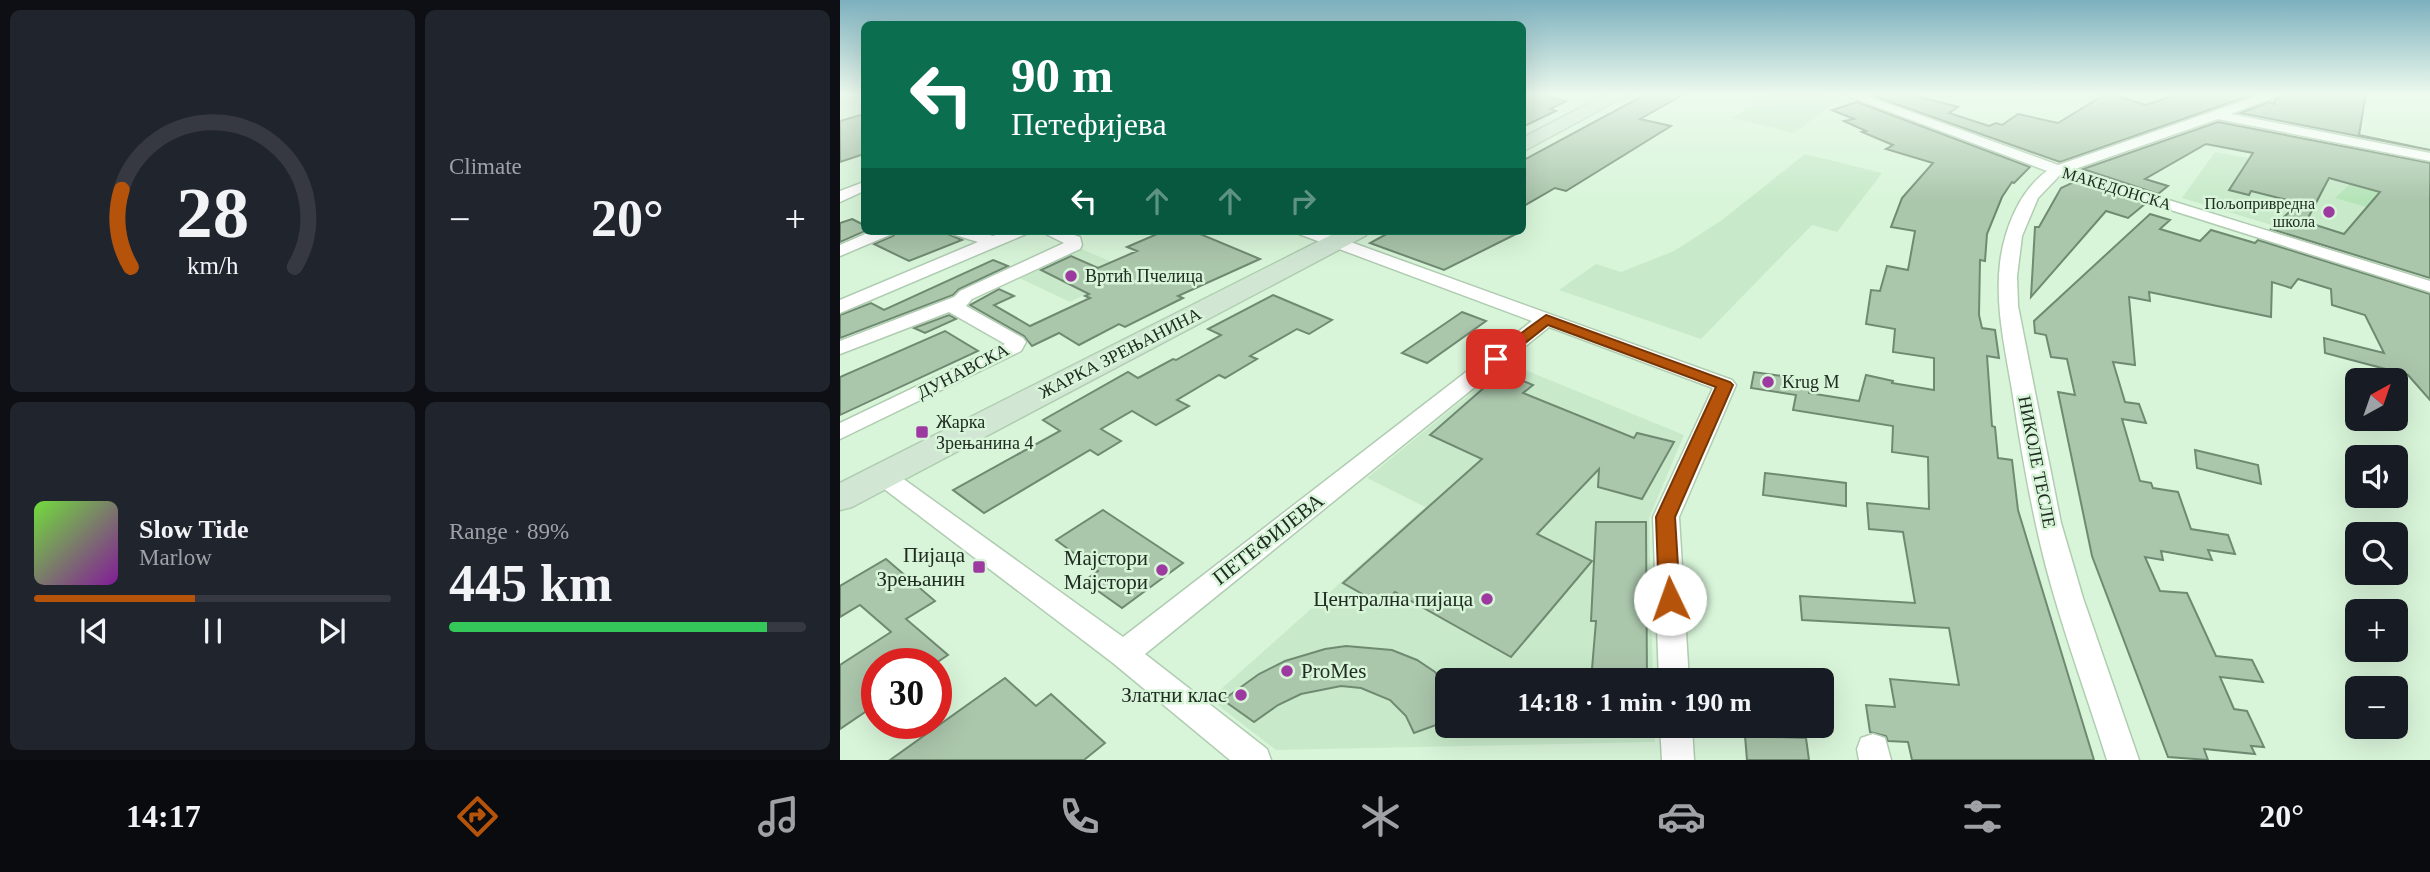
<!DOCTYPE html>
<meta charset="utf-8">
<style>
:root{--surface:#171b24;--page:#20242c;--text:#f1f3f6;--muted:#9ea1a6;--line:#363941;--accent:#b45309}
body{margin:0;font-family:Georgia,serif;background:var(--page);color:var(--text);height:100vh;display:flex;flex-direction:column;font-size:26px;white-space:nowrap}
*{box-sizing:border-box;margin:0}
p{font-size:23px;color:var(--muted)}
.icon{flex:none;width:38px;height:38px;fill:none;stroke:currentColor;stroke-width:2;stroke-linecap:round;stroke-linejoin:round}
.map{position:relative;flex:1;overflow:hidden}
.side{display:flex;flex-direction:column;gap:10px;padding:10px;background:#0d0f14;width:840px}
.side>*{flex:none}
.guide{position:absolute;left:21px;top:21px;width:665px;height:214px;border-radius:10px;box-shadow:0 7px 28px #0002;background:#0b6e4f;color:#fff;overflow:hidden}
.needle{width:46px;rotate:40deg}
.buttons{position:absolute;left:1505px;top:368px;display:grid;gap:14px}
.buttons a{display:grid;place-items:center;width:63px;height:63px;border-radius:10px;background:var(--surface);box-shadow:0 7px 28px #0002;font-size:35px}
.speed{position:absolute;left:21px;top:648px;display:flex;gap:14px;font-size:35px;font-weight:700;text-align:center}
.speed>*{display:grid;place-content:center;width:91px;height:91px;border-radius:50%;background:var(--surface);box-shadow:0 7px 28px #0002;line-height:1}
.speed .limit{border:10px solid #d22;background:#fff;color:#111}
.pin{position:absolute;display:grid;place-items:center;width:60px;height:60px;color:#fff;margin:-30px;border-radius:14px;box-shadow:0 4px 10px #0006}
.me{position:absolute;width:77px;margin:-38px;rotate:357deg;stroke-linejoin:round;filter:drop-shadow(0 0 5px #0008)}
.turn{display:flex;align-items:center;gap:24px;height:147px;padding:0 35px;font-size:32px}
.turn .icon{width:91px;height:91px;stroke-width:2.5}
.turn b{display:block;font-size:49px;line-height:60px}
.lanes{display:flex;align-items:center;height:66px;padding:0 35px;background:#0003;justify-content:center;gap:35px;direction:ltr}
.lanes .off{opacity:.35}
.big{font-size:52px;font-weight:700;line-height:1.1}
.side .widget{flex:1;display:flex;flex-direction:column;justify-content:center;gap:10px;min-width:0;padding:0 24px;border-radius:10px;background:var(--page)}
.side .dial{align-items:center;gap:0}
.dial svg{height:182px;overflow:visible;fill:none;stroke:var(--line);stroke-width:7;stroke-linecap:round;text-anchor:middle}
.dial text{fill:var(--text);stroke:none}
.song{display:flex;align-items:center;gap:21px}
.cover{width:84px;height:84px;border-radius:10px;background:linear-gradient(135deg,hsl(100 70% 55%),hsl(290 70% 35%))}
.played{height:7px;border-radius:4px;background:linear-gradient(90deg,var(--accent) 45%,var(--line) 45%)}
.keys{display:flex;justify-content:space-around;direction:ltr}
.heat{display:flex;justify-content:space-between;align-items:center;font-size:38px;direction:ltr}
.charge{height:10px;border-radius:5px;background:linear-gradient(90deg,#34c759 89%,var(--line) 0)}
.side .tiles{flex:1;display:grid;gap:10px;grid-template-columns:repeat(2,1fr)}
.trip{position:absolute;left:595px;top:668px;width:399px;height:70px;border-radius:10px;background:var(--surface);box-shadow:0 7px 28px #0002;font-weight:700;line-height:70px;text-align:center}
.tabs{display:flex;height:112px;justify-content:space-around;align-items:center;background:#090b0e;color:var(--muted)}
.tabs .icon{width:49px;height:49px}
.tabs .current{color:var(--accent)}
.tabs b{font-size:32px;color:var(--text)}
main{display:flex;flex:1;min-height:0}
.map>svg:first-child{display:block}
.built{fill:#c8eaca}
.green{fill:#b5e4b8}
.building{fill:#aac6ab;stroke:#708a72;stroke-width:2;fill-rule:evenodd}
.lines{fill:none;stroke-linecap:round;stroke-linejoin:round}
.street-casing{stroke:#b0ccb1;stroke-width:3}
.secondary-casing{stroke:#b0ccb1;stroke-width:3}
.street{fill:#fff;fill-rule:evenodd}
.secondary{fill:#d1e7d4;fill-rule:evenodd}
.route{fill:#b45309;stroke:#753606;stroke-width:2}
.poi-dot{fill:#9d3aa0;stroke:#d8f5d9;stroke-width:2.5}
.labels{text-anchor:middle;stroke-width:5;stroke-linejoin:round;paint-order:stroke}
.far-street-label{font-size:16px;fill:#202b21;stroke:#d8f5d9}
.far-poi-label{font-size:16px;fill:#202b21;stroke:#d8f5d9;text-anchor:end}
.poi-label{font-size:18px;fill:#202b21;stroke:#d8f5d9;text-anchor:start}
.street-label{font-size:18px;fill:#202b21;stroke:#d8f5d9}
.near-street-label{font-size:21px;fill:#202b21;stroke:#d8f5d9}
.near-poi-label{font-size:21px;fill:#202b21;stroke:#d8f5d9;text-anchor:end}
</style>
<main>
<section class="side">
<div class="tiles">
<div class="widget dial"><svg viewBox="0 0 100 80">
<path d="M14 69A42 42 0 1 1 86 69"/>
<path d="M14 69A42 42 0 0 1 10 35" stroke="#b45309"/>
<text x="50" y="56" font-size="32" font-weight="700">28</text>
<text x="50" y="72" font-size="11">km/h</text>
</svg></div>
<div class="widget"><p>Climate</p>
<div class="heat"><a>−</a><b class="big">20°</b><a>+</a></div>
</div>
<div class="widget">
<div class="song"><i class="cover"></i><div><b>Slow Tide</b><p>Marlow</p></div></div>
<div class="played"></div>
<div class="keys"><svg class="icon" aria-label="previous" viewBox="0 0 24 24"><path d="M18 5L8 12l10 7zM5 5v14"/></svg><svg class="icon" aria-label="pause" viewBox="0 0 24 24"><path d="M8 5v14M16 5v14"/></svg><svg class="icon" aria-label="next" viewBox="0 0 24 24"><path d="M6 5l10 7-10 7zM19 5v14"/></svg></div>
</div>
<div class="widget"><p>Range · 89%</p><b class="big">445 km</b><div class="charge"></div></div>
</div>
</section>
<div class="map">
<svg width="1590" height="760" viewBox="0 0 1590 760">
<rect width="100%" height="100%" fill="#d8f5d9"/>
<g class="built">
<path d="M931,93H979L998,100L954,133L892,118Z"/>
<path d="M1375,152L1437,163L1488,158L1590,273L1342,198Z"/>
<path d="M965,154L1042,173L997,232L972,225L861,339L719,290L756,264L781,272L834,251L882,220Z"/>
<path d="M241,249L294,271L230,302L177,277Z"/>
<path d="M668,363L844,435L809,518L813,681H607V726H814L815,742L436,750L370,699L585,507L527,478Z"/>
</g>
<path class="green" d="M1510,184L1590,205V225L1495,198Z"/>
<g class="building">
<path d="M682,93H695L726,101L710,109L716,111L682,127Z"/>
<path d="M808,93H846L800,119L831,126L726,191L715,188L682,207V161Z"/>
<path d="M1047,93H1065L1118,107L1109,113L1149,126L1156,123L1162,125L1178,114L1218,123L1267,93L1306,105L1342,93H1399L1409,96L1220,162L1036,97Z"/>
<path d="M1447,93H1526L1519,135L1590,150L1400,113L1429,102L1435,104V100Z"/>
<path d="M1017,102L1190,167L1174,183L1172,182L1162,197L1147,234L1145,261L1140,260L1139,315L1142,328L1155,330L1159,358L1147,356L1152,426L1155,427L1158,458L1172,460L1178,510L1254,760H1072L1068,742L1048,741L1046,736L1030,732L1026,705L1055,707L1050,679L1119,685L1109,628L962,620L960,596L1075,603L1063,532L1029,529L1027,503L1089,509L1088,457L1052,452L1053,426L953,410L956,395L911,388L914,372L971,380L969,393L1019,401L1026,375L1053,381L1052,383L1094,390V358L1053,352L1055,329L1026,324L1031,290L1040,291L1047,266L1068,270L1075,231L1051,227L1062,198L1093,163L1046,149L1053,145L1022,132L1026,131L1004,121L1014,119L992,110Z"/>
<path d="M24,114V154L0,162V121Z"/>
<path d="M1378,122L1590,163V278L1431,229L1459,203L1411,191L1409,195L1389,190L1413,153L1366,144L1305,179L1328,186L1318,194L1243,169ZM1489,178L1540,192L1504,234L1466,222Z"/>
<path d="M1234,182L1305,204L1288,218L1266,211L1191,297L1195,227H1199L1221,188Z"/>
<path d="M1310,214L1330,220L1320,229L1360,241L1371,230L1415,243L1418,240L1590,294V400L1568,375L1485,353L1484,338L1544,353L1525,315L1492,305L1491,289L1458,279L1451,288L1432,282L1431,317L1309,292L1310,301L1289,297L1295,365L1273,362L1285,402L1299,404L1306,423L1282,419L1300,481L1311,483L1313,488L1338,492L1351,529L1388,535L1395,554L1368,550L1372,560L1321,551L1323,560L1305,557L1320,591L1347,593L1376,656L1412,660L1423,682L1380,677L1394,709L1407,711L1424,747L1411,746L1415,754L1364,749L1368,760L1328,757L1252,556L1218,392L1235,395L1227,359L1211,357L1206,335L1195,333L1194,321Z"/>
<path d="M12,219L24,225L25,231L0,242V223Z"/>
<path d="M57,231H101L122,240L69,261L34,244L53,236Z"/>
<path d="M324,231H353L420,259L338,296L343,298L285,327L279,324L239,345L219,333L192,346L184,336L130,305L159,289L174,296L154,305L190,326L250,298L245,296L249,294L201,270L231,256L258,268L297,251L287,247Z"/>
<path d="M552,231H682L604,270L530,243Z"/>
<path d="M153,260L168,266L119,289L113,295L0,338V315L31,303L44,310Z"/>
<path d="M433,295L492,320L469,334L457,329L410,356L417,359L385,378L379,375L337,400L349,406L316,425L292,411L261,429L281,441L258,455L250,450L144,513L113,490L220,431L203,420L288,372L298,378L333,359L336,360L381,335L368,329Z"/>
<path d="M622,312L646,321L587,363L562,353Z"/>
<path d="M109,315L116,319L85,333L74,328Z"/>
<path d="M105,331L138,351L0,415V377Z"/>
<path d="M662,372L693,385L683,393L794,438L797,433L834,442L802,499L758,487L759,469L697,534L752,561L671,657L555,592L542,605L503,583L642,459L590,435Z"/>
<path d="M1355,450L1418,465L1421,484L1357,468Z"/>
<path d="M925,473L1006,483V506L923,495Z"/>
<path d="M263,510L343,563L282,608L244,581L258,571L216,540Z"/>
<path d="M756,522H806L807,681H751L756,621H751Z"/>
<path d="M46,559L95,601L66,619L108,655L96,663H37V704L0,729V665L51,632L20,605L0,617V586Z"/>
<path d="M506,646L552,650L577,660L595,672L607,685V721L574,733L566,716L550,700L521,688L501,686L461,694L438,705L414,722L383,700L419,674L445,661L485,649Z"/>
<path d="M165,678L196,706L211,694L265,743L244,760H50Z"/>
<path d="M905,736L966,738L969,760H907Z"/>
</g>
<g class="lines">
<g class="street-casing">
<g id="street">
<path d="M1000,93H1019L1218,165L1426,93H1445L1391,114L1590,153V161L1378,119L1232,170L1590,281V292L1220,175L1198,198L1182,236L1177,276L1178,306L1221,523L1243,598L1299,760H1267C1247,696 1223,632 1206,567C1191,509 1181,450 1172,390C1165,348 1155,306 1160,263C1164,230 1179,191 1207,171Z"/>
<path d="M24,182V191L0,202V191Z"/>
<path d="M32,231H54L52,234L0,256V245Z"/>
<path d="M110,231H136L153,236L165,231H188L186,234L0,313V300L138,242L112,234Z"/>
<path d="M200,231H223L240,237L242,245L240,249L132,299L126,306L183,338L186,342L181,351L0,439V423L165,344L109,312L0,354V341L114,297L120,291L224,243Z"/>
<path d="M457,231H480L892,380L896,385L839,517L849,681H819L813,517L873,388L709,327L305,654L427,749L431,760H390L273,663L35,482L31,476L35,470L43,468L51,470L283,637L692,321L459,234Z"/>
<path d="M820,726H852L854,760H822Z"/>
<path d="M1033,734L1045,738L1051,760H1019L1017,749L1021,738Z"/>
</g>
</g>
<g class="secondary-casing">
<g id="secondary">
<path d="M769,93H791L682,152V138Z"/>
<path d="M499,231H529L525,236L12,507L0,510V483Z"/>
</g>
</g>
<use href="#street" class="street"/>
<use href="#secondary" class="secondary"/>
</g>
<linearGradient id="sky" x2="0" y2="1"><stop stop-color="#7cb0be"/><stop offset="0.47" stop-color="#edfaee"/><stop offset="1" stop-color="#edfaee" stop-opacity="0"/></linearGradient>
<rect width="1590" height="200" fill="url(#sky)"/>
<path class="route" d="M706,315L890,382L893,385L835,517L840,599L837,605L830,607L822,605L819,599L816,517L876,387L708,325L661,362H650L648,359L650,356Z"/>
<g class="poi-dot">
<circle cx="1489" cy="212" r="7"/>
<circle cx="231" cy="276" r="7"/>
<circle cx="928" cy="382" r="7"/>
<rect x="75" y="425" width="14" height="14" rx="3.5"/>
<rect x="132" y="560" width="14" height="14" rx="3.5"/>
<circle cx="322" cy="570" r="7"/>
<circle cx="647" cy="599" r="7"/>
<circle cx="447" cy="671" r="7"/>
<circle cx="401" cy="695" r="7"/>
</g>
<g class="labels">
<g class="far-street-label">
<text transform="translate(1277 188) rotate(17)" y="6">МАКЕДОНСКА</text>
</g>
<g class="far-poi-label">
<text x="1475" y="209">Пољопривредна<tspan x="1475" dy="18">школа</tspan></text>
</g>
<g class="poi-label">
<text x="245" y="282">Вртић Пчелица</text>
<text x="942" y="388">Krug M</text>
<text x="96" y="428">Жарка<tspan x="96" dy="21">Зрењанина 4</tspan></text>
</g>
<g class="street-label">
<text transform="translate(280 353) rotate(-27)" y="6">ЖАРКА ЗРЕЊАНИНА</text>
<text transform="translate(123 371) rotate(-27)" y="6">ДУНАВСКА</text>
<text transform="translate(1197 462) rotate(79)" y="6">НИКОЛЕ ТЕСЛЕ</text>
</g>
<g class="near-street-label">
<text transform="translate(428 539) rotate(-38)" y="7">ПЕТЕФИЈЕВА</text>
</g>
<g class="near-poi-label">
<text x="125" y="562">Пијаца<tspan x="125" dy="24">Зрењанин</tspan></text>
<text x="308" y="565">Мајстори<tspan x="308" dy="24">Мајстори</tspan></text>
<text x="633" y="606">Централна пијаца</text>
<text x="461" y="678" text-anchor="start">ProMes</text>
<text x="387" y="702">Златни клас</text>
</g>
</g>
</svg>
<div class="buttons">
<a><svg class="needle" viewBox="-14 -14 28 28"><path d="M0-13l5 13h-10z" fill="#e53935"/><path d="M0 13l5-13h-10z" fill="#9ea1a6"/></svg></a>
<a><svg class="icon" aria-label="sound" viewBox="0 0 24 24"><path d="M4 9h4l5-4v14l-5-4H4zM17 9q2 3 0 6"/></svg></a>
<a><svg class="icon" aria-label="search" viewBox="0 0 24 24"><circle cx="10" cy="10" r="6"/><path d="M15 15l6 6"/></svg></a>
<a>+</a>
<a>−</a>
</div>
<div class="speed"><div class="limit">30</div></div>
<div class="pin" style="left:656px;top:359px;background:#d93025"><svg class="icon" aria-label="arrive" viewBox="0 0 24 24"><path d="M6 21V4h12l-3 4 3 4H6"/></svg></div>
<svg class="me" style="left:830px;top:599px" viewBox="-20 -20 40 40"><circle r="19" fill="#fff"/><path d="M0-13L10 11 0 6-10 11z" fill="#b45309"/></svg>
<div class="trip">14:18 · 1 min · 190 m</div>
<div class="guide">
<div class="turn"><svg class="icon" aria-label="left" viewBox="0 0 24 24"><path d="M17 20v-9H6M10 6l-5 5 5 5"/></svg><div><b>90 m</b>Петефијева</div></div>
<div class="lanes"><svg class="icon" aria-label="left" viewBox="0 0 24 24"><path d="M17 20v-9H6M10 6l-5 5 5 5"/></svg><svg class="icon off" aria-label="ahead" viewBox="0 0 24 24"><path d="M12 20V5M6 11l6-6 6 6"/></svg><svg class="icon off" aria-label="ahead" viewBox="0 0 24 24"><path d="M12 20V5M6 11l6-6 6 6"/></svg><svg class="icon off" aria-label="right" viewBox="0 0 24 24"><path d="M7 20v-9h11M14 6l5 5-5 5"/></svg></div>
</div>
</div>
</main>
<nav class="tabs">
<b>14:17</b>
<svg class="icon current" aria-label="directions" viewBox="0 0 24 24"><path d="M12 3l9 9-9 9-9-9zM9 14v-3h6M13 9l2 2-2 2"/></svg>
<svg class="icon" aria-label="music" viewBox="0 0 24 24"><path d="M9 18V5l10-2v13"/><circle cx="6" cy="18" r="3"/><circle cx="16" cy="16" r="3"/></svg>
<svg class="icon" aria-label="phone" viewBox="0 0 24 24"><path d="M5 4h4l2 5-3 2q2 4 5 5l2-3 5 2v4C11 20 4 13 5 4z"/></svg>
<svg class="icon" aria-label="climate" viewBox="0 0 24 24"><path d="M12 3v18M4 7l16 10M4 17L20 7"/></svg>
<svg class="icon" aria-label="car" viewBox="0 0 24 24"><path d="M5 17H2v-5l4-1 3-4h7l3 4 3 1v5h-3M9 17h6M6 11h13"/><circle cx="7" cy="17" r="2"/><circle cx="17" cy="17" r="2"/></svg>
<svg class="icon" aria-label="filters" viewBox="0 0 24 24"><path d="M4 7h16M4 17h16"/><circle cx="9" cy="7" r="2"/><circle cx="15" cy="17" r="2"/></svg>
<b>20°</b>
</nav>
